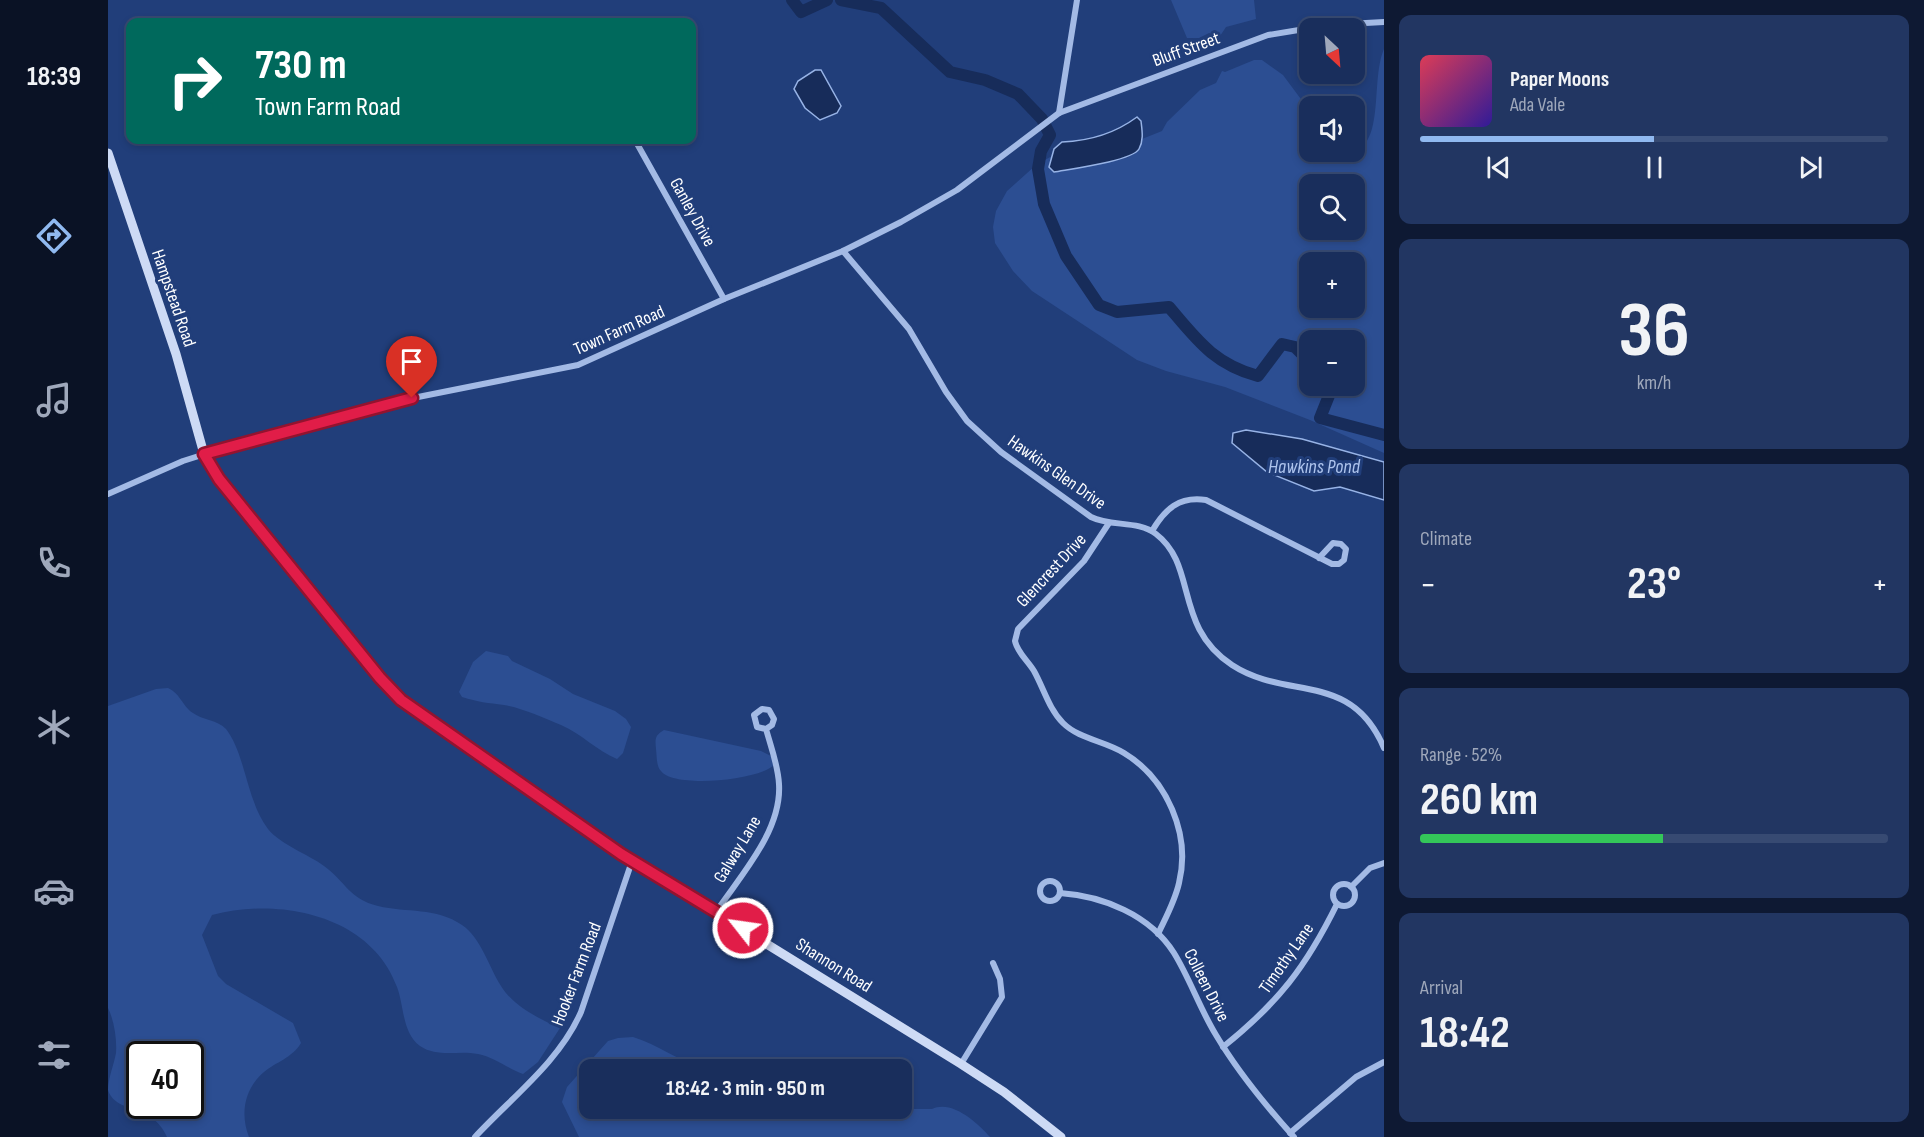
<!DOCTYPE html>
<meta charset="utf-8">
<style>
:root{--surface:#192e5c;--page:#223662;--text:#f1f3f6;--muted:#9fa8bb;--line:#374a72;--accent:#90b9f0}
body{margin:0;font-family:"Sofia Sans Condensed",sans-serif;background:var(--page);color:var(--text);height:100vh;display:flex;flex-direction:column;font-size:22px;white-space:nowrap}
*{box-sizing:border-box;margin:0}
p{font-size:20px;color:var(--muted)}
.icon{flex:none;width:33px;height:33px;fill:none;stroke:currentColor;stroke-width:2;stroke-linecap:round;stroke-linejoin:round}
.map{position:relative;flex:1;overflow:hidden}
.drawer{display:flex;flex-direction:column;gap:15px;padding:15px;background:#0e1933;width:540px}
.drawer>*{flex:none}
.top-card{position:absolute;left:18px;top:18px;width:570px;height:126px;border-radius:12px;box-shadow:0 3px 9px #0003,0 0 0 2px var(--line);background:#00695c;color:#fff;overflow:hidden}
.needle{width:39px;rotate:154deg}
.fabs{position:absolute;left:1191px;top:18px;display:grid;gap:12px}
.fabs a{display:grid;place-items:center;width:66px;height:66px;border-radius:12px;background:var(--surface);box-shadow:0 3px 9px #0003,0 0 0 2px var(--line);font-size:30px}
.speed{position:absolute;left:18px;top:1041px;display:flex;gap:12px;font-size:30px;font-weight:700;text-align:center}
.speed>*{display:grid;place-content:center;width:78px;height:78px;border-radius:50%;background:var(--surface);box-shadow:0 3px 9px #0003,0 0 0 2px var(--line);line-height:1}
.speed .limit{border:3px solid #111;border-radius:9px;background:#fff;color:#111}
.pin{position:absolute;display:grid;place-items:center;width:51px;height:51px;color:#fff;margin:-62px -26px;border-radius:50% 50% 50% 0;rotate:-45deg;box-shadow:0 0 6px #0007}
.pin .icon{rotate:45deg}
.me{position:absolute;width:66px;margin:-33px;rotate:300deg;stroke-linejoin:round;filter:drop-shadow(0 0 4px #0008)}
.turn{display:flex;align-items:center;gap:21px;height:126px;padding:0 30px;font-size:27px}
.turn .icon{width:78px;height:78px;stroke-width:2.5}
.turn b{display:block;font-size:42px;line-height:51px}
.big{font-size:45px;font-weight:700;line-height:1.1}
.drawer .tile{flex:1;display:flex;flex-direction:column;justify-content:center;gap:9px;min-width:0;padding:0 21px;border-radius:12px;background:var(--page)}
.drawer .dial{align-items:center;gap:0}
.dial b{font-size:78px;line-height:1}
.song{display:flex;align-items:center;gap:18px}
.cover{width:72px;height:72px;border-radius:9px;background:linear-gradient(135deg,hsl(350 70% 55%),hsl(250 70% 35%))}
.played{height:6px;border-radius:3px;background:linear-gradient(90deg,var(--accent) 50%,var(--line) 50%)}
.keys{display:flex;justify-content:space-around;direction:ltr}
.heat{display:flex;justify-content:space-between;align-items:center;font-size:33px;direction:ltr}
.charge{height:9px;border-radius:4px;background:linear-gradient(90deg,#34c759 52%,var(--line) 0)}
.trip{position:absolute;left:471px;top:1059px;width:333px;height:60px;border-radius:12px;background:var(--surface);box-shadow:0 3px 9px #0003,0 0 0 2px var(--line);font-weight:700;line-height:60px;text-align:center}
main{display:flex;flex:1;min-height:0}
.dock{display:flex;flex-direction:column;width:108px;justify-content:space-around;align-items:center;background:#0a1225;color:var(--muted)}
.dock .icon{width:42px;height:42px}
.dock .current{color:var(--accent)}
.dock b{font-size:27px;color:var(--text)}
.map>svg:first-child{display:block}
.green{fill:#2c4e92;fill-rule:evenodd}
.water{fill:#172c5a;stroke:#97b3e6;stroke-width:1.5}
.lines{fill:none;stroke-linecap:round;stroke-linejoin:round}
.river{stroke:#172c5a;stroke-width:12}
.street{stroke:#a3bae5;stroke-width:6}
.secondary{stroke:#cddaf5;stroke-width:9}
.route-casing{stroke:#92132f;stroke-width:15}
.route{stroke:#e11d48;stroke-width:10}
.labels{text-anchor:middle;stroke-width:6;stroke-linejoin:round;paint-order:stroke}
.street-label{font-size:18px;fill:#fff;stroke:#213e7a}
.water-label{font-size:20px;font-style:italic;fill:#aec4ed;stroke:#213e7a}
</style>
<main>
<nav class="dock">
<b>18:39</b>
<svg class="icon current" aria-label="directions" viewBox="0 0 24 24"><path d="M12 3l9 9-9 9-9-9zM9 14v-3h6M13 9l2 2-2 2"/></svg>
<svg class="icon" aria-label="music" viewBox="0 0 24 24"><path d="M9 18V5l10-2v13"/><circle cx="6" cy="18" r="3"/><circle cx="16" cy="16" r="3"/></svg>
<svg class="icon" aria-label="phone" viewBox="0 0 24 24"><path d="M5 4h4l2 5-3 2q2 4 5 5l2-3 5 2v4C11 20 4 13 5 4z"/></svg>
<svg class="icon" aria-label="climate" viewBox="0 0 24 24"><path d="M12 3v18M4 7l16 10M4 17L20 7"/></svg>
<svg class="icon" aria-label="car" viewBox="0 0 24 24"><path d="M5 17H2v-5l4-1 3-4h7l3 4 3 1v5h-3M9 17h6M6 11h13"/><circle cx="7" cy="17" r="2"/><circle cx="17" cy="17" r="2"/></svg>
<svg class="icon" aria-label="filters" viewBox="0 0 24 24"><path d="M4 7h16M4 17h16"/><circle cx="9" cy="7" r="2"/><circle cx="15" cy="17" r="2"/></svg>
</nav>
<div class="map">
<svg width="1276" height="1137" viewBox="0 0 1276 1137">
<rect width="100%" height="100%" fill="#213e7a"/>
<g class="green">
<path d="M1063,0H1146L1148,19L1118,27L1112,36L1101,33L1091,38H1079Z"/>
<path d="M1276,49V453L1202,420L1117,387L1058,371L1029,360L924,291L905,271L887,243L885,227L888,211L899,191L928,165L944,156L941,167L1019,158L1030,151L1034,139L1054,131L1059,122L1092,90L1108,83L1114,71L1117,72L1146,60H1154L1175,75L1201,110L1202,152C1215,152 1236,156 1249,151C1276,136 1263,79 1276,49ZM1202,184H1246V230H1202ZM1202,262H1246V308H1202ZM1202,340H1246V386H1202Z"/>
<path d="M378,651L400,656L404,661L442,679L465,694L507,711L518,719L523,727L515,753L509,759C489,751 474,734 453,725C436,718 414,708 396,705C380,703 370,702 354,697L351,692L365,662Z"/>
<path d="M60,688C73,694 74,706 85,713C94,720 110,720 118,729C138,755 138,800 160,829C173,845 200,854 216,866C238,882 241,899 270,906C299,913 328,907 354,925C373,938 381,967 393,986C405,1006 431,1019 452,1028L430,1062L415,1074C399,1068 386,1057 370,1054C350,1050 330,1058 312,1046C294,1033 296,1005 289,987C263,915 171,897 104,915L94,935L110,976L118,984L185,1023L193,1043C184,1058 168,1062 156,1072C136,1089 132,1114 141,1137H59C44,1102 8,1115 0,1090C0,1079 6,1064 8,1053C9,1039 6,1020 0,1008V706L48,689ZM32,1054H82V1106H32Z"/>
<path d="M556,730L653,751L663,756L667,764C654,780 566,789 553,771C548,766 549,756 548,749C547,739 547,735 556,730Z"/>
<path d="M525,1037C550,1045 570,1060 595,1069L482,1070V1108L824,1109C844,1099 871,1124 882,1137H471L454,1102L459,1087L500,1041L510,1038Z"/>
</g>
<g class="water">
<path d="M707,70H713L733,106L729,113L712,120L697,108L686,89L690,81Z"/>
<path d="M1029,117L1033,121C1034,130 1036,140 1031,149C1024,161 962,169 946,172L941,167L946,149L954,142C981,141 1006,134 1029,117Z"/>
<path d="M1138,430L1194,439L1276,462V500L1232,487L1206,491L1159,472L1124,443L1125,433Z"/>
</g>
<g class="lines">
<g class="river">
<path d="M684,0L693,12L719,0"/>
<path d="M733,0L773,8L842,72L877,80L910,94L934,119L942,135L933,151L930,169L936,204L958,256L991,305L1009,312L1061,307C1089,340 1106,364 1150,376L1174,344L1187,347L1202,362"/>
<path d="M1222,386L1224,388L1212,418L1276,435"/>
</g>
<g class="street">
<path d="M951,113L969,0"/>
<path d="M527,140L616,299"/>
<path d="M735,251L801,329L838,392L859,421L893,452L983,517C1003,527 1030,520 1048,534C1090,566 1065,626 1124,665C1179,701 1243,670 1276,748"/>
<path d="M0,494L75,461L138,441L285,402L470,365L616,299L735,251L793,222L849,190L951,113L1160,35L1221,25L1276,22"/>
<path d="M1001,523L976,561L910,629L907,641C909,652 920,661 926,671C936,689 941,709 955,723C971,739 997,741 1016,753C1059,779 1083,834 1071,883C1067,901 1058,917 1050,934"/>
<path d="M1044,531C1057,509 1071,496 1098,500L1224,564H1231L1236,560L1238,549L1233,544L1225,543L1211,558"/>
<circle cx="942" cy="891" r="10"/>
<circle cx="1236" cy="895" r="11"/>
<path d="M1243,887L1262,868L1276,863"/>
<path d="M952,893C995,896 1042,915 1066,953C1082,979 1092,1009 1108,1035C1130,1072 1158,1106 1186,1137"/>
<path d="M608,912C632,876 674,831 671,784C670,765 663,747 658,729L664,725L666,719L661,710L654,709L646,715L649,727L658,729"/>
<path d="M1115,1047C1170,1003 1198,967 1229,904"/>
<path d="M853,1064L894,997L892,979L885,963"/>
<path d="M1182,1133L1248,1077L1276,1062"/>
<path d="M367,1137C404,1097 451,1062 473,1012L524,861"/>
</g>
<path class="secondary" d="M0,153L68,354L96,454L120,491L282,690L331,729L513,854L853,1064L896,1092L953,1137"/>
</g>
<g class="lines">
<g class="route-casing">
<path id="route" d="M304,398L96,454L111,479L272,678L293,700L513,854L635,928"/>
</g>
<use href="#route" class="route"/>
</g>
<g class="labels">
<g class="street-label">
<text transform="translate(1078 49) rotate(-20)" y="6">Bluff Street</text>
<text transform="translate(585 212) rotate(61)" y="6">Ganley Drive</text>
<text transform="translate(66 298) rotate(71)" y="6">Hampstead Road</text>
<text transform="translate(511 330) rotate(-24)" y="6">Town Farm Road</text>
<text transform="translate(949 472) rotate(35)" y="6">Hawkins Glen Drive</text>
<text transform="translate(943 570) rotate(-47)" y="6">Glencrest Drive</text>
<text transform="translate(629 849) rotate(-59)" y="6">Galway Lane</text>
<text transform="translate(1178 958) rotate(-55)" y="6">Timothy Lane</text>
<text transform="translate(726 965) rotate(32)" y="6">Shannon Road</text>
<text transform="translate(468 974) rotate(-69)" y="6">Hooker Farm Road</text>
<text transform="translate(1099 985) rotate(63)" y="6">Colleen Drive</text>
</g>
<g class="water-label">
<text x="1206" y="473">Hawkins Pond</text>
</g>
</g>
</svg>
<div class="fabs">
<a><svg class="needle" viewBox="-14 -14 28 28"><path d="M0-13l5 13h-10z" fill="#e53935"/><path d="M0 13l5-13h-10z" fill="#9fa8bb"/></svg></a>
<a><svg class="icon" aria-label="sound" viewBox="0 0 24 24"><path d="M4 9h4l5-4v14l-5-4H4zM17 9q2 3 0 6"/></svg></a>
<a><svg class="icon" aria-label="search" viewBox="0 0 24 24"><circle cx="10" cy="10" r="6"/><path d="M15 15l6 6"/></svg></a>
<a>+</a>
<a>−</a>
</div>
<div class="speed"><div class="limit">40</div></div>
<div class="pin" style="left:304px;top:398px;background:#d93025"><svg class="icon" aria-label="arrive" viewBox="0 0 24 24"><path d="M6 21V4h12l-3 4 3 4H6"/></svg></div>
<svg class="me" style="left:635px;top:928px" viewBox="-20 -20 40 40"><circle r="17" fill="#e11d48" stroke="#fff" stroke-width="3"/><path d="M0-11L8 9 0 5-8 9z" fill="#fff"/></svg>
<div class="trip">18:42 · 3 min · 950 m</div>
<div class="top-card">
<div class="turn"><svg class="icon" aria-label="right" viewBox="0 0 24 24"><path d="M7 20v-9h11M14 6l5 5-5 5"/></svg><div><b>730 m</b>Town Farm Road</div></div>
</div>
</div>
<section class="drawer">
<div class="tile">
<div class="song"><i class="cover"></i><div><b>Paper Moons</b><p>Ada Vale</p></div></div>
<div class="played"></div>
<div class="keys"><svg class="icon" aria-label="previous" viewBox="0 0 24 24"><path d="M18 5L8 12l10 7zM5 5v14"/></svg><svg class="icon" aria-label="pause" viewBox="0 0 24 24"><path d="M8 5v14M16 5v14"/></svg><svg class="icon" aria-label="next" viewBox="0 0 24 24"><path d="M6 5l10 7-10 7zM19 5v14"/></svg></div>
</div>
<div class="tile dial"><b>36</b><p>km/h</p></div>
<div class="tile"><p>Climate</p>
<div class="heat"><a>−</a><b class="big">23°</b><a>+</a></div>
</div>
<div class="tile"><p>Range · 52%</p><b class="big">260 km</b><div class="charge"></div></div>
<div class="tile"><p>Arrival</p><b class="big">18:42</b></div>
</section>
</main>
